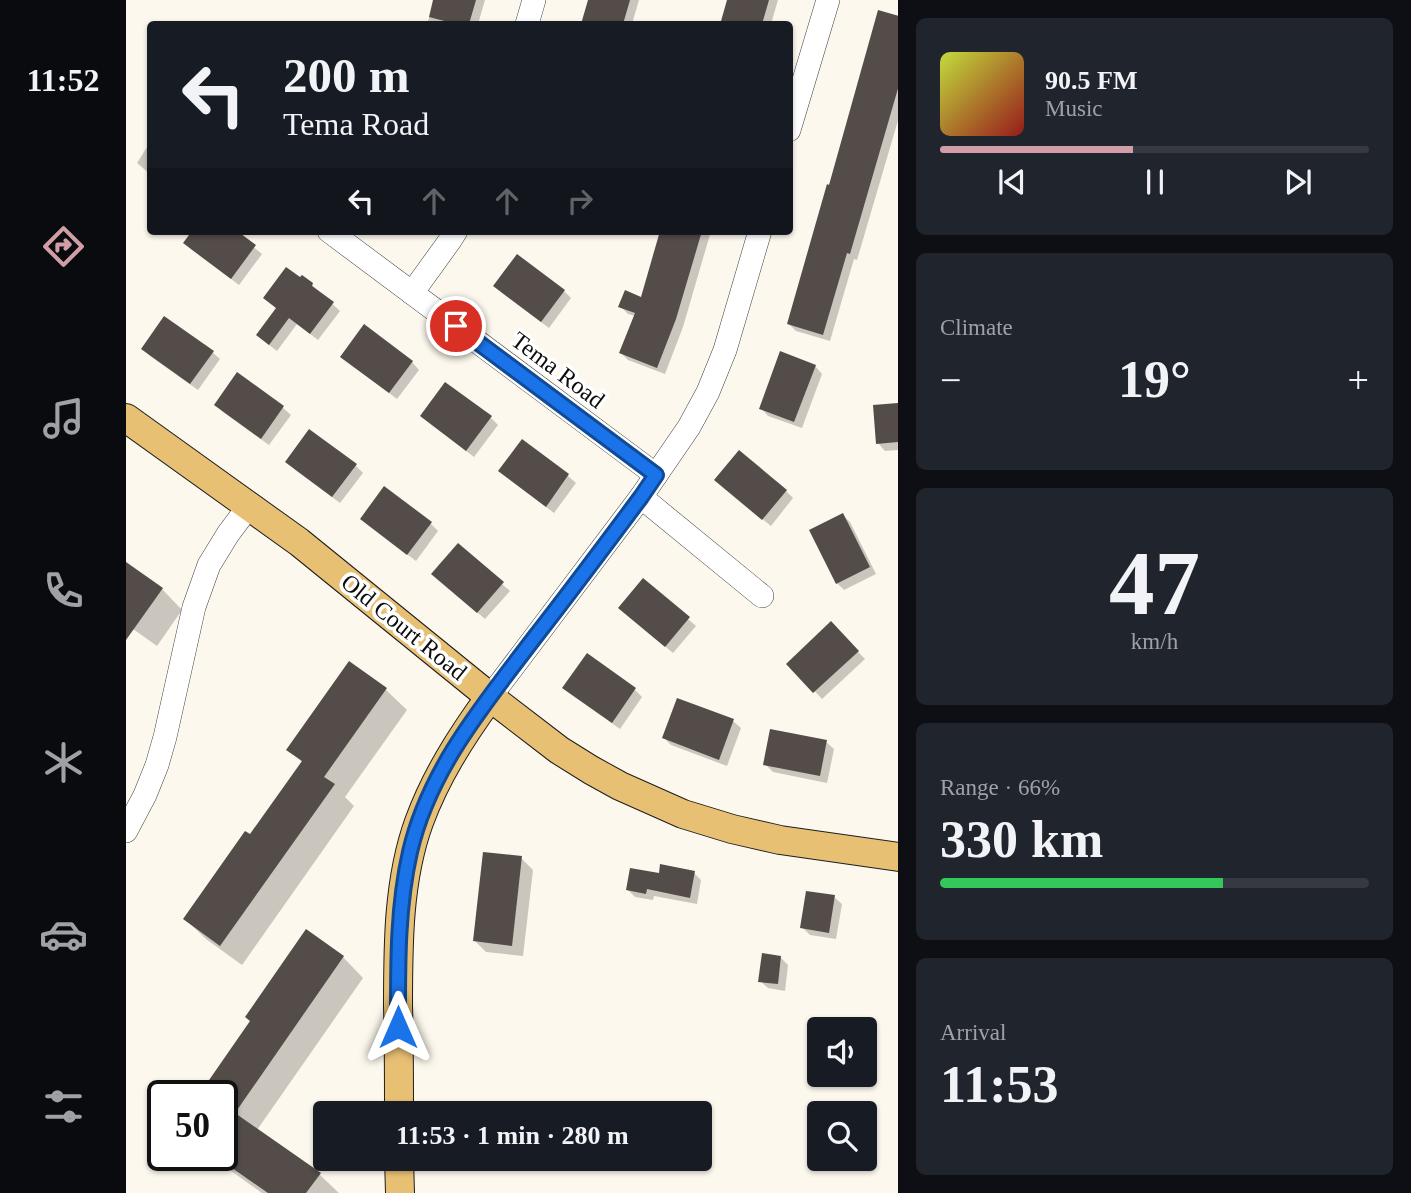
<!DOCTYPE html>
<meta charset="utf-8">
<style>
:root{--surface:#171b24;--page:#20242c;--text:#f1f3f6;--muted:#9ea1a6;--line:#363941;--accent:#d19ea7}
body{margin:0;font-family:"Times New Roman",serif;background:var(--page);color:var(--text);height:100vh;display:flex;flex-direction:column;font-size:26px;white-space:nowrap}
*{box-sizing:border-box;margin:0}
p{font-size:23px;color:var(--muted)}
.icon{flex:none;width:38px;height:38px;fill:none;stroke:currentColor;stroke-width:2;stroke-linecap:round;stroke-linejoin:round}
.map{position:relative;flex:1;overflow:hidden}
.side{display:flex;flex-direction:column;gap:18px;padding:18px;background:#0d0f14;width:513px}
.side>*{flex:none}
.top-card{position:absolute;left:21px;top:21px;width:646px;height:214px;border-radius:7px;box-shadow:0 2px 5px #0004;background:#171b24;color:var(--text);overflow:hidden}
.fabs{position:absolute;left:681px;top:1017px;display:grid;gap:14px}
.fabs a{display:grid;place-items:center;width:70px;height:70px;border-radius:7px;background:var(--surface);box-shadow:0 2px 5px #0004;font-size:35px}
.speed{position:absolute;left:21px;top:1080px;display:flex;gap:14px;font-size:35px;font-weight:700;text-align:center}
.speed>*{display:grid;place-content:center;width:91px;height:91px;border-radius:50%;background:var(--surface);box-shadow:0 2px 5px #0004;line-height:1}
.speed .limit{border:4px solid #111;border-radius:10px;background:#fff;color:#111}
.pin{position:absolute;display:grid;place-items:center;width:60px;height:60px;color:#fff;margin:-30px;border:4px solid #fff;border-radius:50%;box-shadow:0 2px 7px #0007}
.me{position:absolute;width:77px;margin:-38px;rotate:0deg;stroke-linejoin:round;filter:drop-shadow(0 0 5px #0008)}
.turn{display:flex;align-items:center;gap:24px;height:147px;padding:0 21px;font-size:32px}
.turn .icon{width:91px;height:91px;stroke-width:2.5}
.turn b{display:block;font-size:49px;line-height:60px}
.lanes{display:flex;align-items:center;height:66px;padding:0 21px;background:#0003;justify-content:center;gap:35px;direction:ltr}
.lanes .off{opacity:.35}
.big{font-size:52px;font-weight:800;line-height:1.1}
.side .card{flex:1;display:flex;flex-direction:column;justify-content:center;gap:10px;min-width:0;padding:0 24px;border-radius:10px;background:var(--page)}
.side .dial{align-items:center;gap:0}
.dial b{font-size:91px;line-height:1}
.song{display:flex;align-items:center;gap:21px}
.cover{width:84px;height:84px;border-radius:10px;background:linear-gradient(135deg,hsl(70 70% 55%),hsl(0 70% 35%))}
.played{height:7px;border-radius:4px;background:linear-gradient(90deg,var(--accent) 45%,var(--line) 45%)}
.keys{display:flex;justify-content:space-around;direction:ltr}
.heat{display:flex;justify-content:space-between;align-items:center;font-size:38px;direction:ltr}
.charge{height:10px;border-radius:5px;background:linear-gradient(90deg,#34c759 66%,var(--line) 0)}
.trip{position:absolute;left:187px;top:1101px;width:399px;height:70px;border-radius:7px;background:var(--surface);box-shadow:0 2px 5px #0004;font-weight:800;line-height:70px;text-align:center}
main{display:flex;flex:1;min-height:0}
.dock{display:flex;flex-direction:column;width:126px;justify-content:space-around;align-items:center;background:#090b0e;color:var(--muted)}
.dock .icon{width:49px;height:49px}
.dock .active{color:var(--accent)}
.dock b{font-size:32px;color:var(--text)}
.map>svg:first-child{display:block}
.shadow{fill:#0003}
.building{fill:#534c49}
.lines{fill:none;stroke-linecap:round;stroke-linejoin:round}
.minor-casing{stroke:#3f3f3f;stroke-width:24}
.major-casing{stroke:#1d1d1d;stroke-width:30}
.minor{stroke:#fff;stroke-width:23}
.major{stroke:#e7c073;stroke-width:28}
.route-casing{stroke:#114b97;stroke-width:18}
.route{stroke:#1a73e8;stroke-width:12}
.labels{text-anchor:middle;stroke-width:7;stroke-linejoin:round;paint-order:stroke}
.street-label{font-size:24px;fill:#0c0c0c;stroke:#fff}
</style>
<main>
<nav class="dock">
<b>11:52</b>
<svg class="icon active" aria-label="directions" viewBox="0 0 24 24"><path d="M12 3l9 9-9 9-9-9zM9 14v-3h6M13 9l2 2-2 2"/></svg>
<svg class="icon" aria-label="music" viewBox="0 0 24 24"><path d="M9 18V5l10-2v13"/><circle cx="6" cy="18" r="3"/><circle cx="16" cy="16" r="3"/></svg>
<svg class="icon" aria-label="phone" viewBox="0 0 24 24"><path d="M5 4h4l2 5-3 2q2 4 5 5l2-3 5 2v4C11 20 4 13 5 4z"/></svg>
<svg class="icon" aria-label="climate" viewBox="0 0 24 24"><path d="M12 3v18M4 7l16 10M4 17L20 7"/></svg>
<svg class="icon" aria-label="car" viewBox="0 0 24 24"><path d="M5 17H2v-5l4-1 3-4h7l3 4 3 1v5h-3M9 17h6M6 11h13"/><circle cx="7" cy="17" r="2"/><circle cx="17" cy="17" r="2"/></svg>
<svg class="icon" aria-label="filters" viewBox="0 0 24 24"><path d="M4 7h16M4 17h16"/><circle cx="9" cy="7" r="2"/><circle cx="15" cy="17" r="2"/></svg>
</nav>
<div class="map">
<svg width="773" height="1193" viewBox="0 0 773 1193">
<rect width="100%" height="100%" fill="#fdf8ed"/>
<g class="shadow">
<path d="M309,0H359L352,24H301Z"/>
<path d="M463,0H513L506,24H456Z"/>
<path d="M603,0H652L645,24H596Z"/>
<path d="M773,18V117L731,260L728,259L704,341L670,331L663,324Z"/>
<path d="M23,144L24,145V174L11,163Z"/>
<path d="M68,231H108L136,254L113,285L66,250L59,243Z"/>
<path d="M536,231H585L557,327L539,374L502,360L495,353L509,316L502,314L494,306L517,299Z"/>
<path d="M186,285L214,311L192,340L171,324L151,351L139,342L151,309L139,298Z"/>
<path d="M369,286L438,291L445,298L423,328L376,293Z"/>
<path d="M17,349L86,352L94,359L72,390L24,356Z"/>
<path d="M286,362L293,370L271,399L224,364Z"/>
<path d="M689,366L696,374L676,428L642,416L635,408Z"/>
<path d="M112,375L157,408L165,415L143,445L97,412L90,405Z"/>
<path d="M773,404V450L759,451L752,443Z"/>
<path d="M365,418L372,425L348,457L304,423Z"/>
<path d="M396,441L442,476L450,483L428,513L382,478Z"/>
<path d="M229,465L237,473L214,503L168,469Z"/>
<path d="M597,487L660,491L667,498L645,526Z"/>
<path d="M716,515L724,522L750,574L718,590L711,583Z"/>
<path d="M304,523L312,531L290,561L244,526Z"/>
<path d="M0,564L36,589L56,610L31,646L0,624Z"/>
<path d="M315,581L376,584L384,591L359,619Z"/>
<path d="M518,581L570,626L547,653L502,615Z"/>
<path d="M705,624L739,659L696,699L663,664Z"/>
<path d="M223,664L260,690L281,710L219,797L228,806L116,965L80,939L59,919L125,837L177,763L163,749Z"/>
<path d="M439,688L509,690L516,697L494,729L446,695Z"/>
<path d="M607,721L615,728L601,766L545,745L538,738Z"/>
<path d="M700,742L708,749L701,783L647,772L639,764Z"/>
<path d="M395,858L407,870L397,956L360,952L349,941Z"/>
<path d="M568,873L575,880L571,904L528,896L527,900L509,897L501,889L534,875Z"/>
<path d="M708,897L716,904L710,939L684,935L676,927Z"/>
<path d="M217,957L237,978L131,1130L193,1174L213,1193H136L105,1171L89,1155H96V1119Z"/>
<path d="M654,957L662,965L659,991L642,988L634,981Z"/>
</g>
<g class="building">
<path d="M307,0H350L343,24H330L303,17Z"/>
<path d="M462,0H504L497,24H455Z"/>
<path d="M601,0H643L636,24H608L595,21Z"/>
<path d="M752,10L773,16V85L724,254L721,253L697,335L661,324L701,184L703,185Z"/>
<path d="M66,231H111L130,245L105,279L57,243Z"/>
<path d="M534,231H576L550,319L531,368L493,353L509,313L492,307L499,290L515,297Z"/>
<path d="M391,254L439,290L415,322L367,286Z"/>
<path d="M160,267L174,277L176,275L187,283L186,286L208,302L184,334L163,318L143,345L130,335L150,308L137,298Z"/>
<path d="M38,316L88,351L64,384L15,349Z"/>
<path d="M238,324L287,361L263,393L214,357Z"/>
<path d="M654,351L690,365L668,422L633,409Z"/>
<path d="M111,372L158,406L135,439L88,405Z"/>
<path d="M319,382L366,416L340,451L294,416Z"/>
<path d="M773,403V442L750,444L747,405Z"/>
<path d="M183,429L231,464L206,497L159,462Z"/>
<path d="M396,439L443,474L420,507L372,471Z"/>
<path d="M613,450L661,490L636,520L588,480Z"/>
<path d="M258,486L306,522L281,555L234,519Z"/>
<path d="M717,513L744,567L710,584L683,530Z"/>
<path d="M332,543L378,582L351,613L305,574Z"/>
<path d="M0,562L37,588L0,640Z"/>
<path d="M517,578L564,617L539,647L492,608Z"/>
<path d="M705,621L733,651L687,693L660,664Z"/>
<path d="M461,653L510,688L486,723L436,688Z"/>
<path d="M223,661L261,688L198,777L209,784L94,946L57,919L119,831L124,834L176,761L160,750Z"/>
<path d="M551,698L608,719L593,760L536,738Z"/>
<path d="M644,729L701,740L694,776L637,765Z"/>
<path d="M357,852L396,856L386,946L347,941Z"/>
<path d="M534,864L569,871L564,898L521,889L520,894L500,890L504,868L533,873Z"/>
<path d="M680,891L709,895L703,933L674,928Z"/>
<path d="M180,929L218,956L109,1113L195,1173L180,1193H142L96,1161V1130L102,1122L96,1130V1096H72L124,1021L119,1017Z"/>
<path d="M636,953L655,956L652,984L632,982Z"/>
</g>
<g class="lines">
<g class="minor-casing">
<g id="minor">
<path d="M401,24L408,0"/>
<path d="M663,130L702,0"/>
<path d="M203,231L530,475"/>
<path d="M286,293L325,239L330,231"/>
<path d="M515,497L636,596"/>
<path d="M364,697L515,497L563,427L582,392L599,350L634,231"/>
<path d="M0,831L19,795L31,765L39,737L68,607L83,565L102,534L123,506"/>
</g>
</g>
<g class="major-casing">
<g id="major">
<path d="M0,418L173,542L364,697L433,750L465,770L494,786L557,814L606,829L654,840L773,857"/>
<path d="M273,1113C273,1077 273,1042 272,1006C272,945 272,880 293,822C310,776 335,737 364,697"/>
<path d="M273,1158L274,1193"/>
</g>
</g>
<use href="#minor" class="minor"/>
<use href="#major" class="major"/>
</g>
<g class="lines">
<g class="route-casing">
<path id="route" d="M272,1027C272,968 271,909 284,852C303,769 359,703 409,637C445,591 480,544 515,497L530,475L330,326"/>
</g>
<use href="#route" class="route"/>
</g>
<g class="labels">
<g class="street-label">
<text transform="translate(432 370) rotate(37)" y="8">Tema Road</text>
<text transform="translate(278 627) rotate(39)" y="8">Old Court Road</text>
</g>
</g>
</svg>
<div class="fabs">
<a><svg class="icon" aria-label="sound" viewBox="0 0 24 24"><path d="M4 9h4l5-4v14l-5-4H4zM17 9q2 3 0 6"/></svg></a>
<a><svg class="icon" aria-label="search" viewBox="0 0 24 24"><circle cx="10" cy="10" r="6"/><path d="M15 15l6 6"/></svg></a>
</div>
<div class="speed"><div class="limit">50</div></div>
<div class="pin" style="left:330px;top:326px;background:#d93025"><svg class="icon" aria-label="arrive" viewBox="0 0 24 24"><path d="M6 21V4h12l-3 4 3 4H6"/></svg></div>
<svg class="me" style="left:272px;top:1027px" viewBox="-20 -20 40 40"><path d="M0-17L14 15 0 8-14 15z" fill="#1a73e8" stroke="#fff" stroke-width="4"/></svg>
<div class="trip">11:53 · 1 min · 280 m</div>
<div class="top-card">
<div class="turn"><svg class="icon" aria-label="left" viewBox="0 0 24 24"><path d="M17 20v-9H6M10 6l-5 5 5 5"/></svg><div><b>200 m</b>Tema Road</div></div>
<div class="lanes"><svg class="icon" aria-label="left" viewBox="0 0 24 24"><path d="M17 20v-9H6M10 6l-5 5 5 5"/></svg><svg class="icon off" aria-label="ahead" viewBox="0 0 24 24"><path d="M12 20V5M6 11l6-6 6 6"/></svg><svg class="icon off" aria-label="ahead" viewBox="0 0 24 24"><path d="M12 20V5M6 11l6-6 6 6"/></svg><svg class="icon off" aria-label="right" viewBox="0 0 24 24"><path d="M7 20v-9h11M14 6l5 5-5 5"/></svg></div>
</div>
</div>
<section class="side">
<div class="card">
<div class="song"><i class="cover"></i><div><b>90.5 FM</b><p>Music</p></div></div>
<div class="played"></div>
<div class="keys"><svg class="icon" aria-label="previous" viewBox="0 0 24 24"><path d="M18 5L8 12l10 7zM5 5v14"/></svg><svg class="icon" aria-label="pause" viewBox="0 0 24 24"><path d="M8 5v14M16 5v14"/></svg><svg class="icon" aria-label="next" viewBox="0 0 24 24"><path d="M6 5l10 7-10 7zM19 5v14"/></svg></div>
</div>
<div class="card"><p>Climate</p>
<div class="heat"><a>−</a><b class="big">19°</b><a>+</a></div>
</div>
<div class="card dial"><b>47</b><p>km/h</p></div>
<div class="card"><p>Range · 66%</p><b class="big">330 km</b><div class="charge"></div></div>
<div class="card"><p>Arrival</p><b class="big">11:53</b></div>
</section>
</main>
